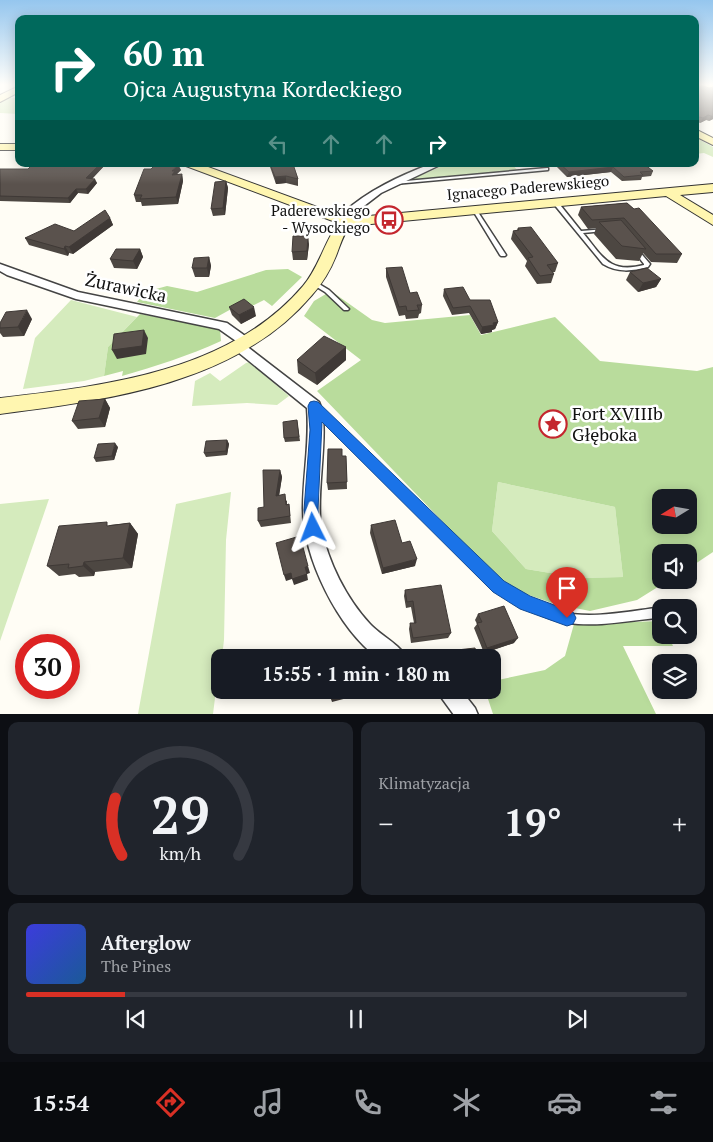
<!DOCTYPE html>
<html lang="pl">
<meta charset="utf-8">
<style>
:root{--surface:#171b24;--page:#20242c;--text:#f1f3f6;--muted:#9ea1a6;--line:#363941;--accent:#d93025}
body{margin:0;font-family:"PT Serif",serif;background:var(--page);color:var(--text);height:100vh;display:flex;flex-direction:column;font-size:19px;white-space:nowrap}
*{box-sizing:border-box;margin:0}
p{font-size:16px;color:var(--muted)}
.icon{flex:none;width:28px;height:28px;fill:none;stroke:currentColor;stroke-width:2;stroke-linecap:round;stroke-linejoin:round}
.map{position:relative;height:714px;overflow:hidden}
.panel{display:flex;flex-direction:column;gap:8px;padding:8px;background:#0d0f14;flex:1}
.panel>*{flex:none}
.guide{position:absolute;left:15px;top:15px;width:684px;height:152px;border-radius:10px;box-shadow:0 2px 12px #0003;background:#00695c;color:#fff;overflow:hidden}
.needle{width:32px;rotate:259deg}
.tools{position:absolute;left:652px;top:489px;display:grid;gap:10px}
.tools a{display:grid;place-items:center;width:45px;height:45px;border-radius:10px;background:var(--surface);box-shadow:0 2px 12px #0003;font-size:25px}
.speed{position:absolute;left:15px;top:634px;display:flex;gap:10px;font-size:25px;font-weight:700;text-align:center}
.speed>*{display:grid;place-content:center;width:65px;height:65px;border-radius:50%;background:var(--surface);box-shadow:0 2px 12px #0003;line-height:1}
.speed .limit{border:8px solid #d22;background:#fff;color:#111}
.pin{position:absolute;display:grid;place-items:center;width:42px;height:42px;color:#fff;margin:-51px -21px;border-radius:50% 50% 50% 0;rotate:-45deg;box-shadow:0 0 5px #0007}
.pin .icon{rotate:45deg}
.me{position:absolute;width:55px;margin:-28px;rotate:357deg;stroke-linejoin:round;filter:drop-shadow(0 0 4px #0008)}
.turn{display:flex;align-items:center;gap:18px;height:105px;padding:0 25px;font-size:22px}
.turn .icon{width:65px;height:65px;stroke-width:2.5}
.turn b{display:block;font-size:35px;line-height:42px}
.lanes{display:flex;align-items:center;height:48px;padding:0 25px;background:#0003;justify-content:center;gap:25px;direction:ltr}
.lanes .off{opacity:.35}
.big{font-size:38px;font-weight:800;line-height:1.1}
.panel .widget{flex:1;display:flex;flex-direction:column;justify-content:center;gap:8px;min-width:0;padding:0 18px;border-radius:10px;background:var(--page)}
.panel .dial{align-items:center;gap:0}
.dial svg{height:130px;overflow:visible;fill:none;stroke:var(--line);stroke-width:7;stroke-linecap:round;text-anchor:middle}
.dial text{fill:var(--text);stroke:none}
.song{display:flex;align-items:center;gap:15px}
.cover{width:60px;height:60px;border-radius:8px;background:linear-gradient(135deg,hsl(240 70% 55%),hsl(210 70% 35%))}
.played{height:5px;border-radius:2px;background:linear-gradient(90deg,var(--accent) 15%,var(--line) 15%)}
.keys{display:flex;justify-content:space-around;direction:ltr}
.heat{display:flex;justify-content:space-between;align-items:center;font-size:28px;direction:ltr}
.panel .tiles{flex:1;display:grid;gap:8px;grid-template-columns:1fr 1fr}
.widget:last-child{grid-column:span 2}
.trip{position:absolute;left:211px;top:649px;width:290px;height:50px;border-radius:10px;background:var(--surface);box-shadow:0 2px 12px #0003;font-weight:800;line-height:50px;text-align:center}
.dock{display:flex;height:80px;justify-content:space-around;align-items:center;background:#090b0e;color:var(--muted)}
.dock .icon{width:35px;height:35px}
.dock .current{color:var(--accent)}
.dock b{font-size:22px;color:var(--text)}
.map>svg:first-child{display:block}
.green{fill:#d5ebbd}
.forest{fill:#b9dc9c;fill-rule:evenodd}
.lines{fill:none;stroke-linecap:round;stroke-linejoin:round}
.lane-casing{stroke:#444;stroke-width:3}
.street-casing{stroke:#444;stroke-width:3}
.secondary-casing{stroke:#333;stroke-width:2}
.lane{fill:#fff;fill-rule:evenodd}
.street{fill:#fff;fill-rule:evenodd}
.secondary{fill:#fff6b0;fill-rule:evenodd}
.wall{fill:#4d4742}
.shaded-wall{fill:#3f3936}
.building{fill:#5a524d;stroke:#3f3936}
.route{fill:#1a73e8;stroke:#114b97}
.labels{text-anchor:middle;stroke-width:5;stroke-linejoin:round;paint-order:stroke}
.far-street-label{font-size:15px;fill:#111;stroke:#fff}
.far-poi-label{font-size:15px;fill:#111;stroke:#fff;text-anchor:end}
.street-label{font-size:18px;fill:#111;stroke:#fff}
.poi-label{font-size:18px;fill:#111;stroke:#fff;text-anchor:start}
</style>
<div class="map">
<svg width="713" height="715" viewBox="0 0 713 715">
<rect width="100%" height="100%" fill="#fffdf5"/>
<g class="green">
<path d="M8,98H19V114L0,113V103Z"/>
<path d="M695,137L713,147V157L704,153L695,154Z"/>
<path d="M447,164H512L518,171L405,182Z"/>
<path d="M71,300L137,317L108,347L104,376L84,381L23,389L35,338Z"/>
<path d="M249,362L289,396L277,405L247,403L192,406L195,381L210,373L220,381L246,363Z"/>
<path d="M498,482L615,507L623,577L581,578L526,569L492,531Z"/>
<path d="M231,492L226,540L224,640L222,657L220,658L213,714H138L176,504Z"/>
<path d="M49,499L0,641V504Z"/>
</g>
<g class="forest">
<path d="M288,269L302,277L272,306L264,300L250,307L244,302L215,318L137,302L145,292L167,286L197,292L266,270Z"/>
<path d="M331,291L372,320L385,323L470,315L481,335L555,317L600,361L697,371L713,367V552L689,568V552H661V580H669L637,600L590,611L555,604L523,593L495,576L317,391L361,360L304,316L314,301ZM498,482L615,507L623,577L581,578L526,569L492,531ZM661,498H689V525H661Z"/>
<path d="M140,314L220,329L221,341C188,356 156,366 122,376L123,371L104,376L108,347Z"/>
<path d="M661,621V635H668L673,646H623L656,714H493L485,690H492L493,681L545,670L565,656L574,624Z"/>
</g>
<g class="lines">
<g class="lane-casing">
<g id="lane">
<path d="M547,168H548V170L395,184L393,183L395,182Z"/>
<path d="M553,201H557L581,231L606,229V231H604L583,233C603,257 609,274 644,265V264L634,251L636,250H638L650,264L648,267C632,271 618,273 603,264L553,203Z"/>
<path d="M472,208L476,209L506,255L505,256H501L500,255L472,209Z"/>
<path d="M314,281L329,290L348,308L349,309L348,310H344L325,292L312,284L311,283L312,282Z"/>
<path d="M317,405L319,406L501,583C520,594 539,606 560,612C591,619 625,612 656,608L659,610L661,613L659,616L656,618C627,621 597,627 568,623C542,619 517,603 495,589L315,410L314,408L315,406Z"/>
</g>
</g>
<g class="street-casing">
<g id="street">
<path d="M431,164H442L381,193L351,216L349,224L346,225L341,222L343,213C369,190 399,176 431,164Z"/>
<path d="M0,264L78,292L227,323L248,338L250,341L245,345L319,402C331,425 315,495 321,527C328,562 346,598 370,624C380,635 401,645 406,658H378C338,628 303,558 303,508C303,474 310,442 307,408L233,348L231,345L236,341L219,329L76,299L7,275L0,271Z"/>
<path d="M438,690H461L475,708L478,715H454L441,697Z"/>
</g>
</g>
<g class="secondary-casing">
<g id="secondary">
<path d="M695,84H713V89L695,86Z"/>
<path d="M19,86V92L0,102V95Z"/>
<path d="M695,129L713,138V145L695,136Z"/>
<rect x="0" y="144" width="19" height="6"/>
<path d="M184,164H200L347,218L713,184V192L680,195L713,215V225L666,196L350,226C343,234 340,246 336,256C330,271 322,284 312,295C237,384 108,400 0,414V398C105,386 230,372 303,286C319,267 324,243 338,223L186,166Z"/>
</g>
</g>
<use href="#lane" class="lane"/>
<use href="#street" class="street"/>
<use href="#secondary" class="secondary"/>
</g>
<g class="wall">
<path d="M695,86L713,119L709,121L706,120L700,123L695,121Z"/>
<path d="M269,164H293L298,179V186L286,183L276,184Z"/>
<path d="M554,164H644L653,171L651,176L642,177L641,180L622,181L611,172L567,177Z"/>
<path d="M105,165L92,179L97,183L88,194L78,193L70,203L0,201V169H28Z"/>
<path d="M151,169L181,170L177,174H182L183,181L178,204L142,206L141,202H136L134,195Z"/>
<path d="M226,181L228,188L225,215L213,216L211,209Z"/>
<path d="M627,203L682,254L677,263L651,262L643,253L639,261L616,259L594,234L596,228L588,229L578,215L581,207Z"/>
<path d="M110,218L113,225L73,254L69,253L68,256L29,245L25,238L74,231Z"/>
<path d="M518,228L558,263L555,272H553L554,274L551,283L537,284L525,266L527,261L511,239L513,231L517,230Z"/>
<path d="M309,244L307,260H293L292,252Z"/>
<path d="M140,249L143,257L137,269L114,268L110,259Z"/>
<path d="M209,257L211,266L209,277H195L192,268Z"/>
<path d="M386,268L422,305L421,313L419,314L418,318L406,319L405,315L399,316L386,277Z"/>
<path d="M630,272L661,279L656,287L638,292L626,280Z"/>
<path d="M444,289L470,300L498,322L495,329L492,330V332L481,334L469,313L452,315L443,296Z"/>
<path d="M229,307L256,316L241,324L232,315Z"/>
<path d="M32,319L24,336L3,337L0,333V323Z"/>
<path d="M346,347V360L317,385L298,373L297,360Z"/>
<path d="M105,399L110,408L105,427L78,429L72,421Z"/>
<path d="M297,420L300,441L285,442L284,438Z"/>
<path d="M227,440L229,444L227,455L206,457L204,453Z"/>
<path d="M118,447L114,460L96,462L94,458Z"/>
<path d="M342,456H346L347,489L328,490L327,483Z"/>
<path d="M280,470L282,477L279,495L287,501V505L289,504L291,523L261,527L258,521L264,507Z"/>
<path d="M130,523L138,534L132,568L95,572L94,576L79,577L75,574L59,576L47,566L110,525Z"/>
<path d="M371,525L402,543L415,566L382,574L370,533Z"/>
<path d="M405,590L451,633L448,638L411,643L409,629L410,623H414L411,607L406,608L404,596Z"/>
<path d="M478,614L514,643L484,653L474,628L477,624L475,620Z"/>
<path d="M457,650L478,658H457L456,653Z"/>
</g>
<g class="shaded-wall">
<path d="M708,115L706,120L700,123L703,118Z"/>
<path d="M713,115V119L709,121L711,116Z"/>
<path d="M100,164H104L105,165L88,183L86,178Z"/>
<path d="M178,164L181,170L176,175H172V171Z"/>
<path d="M613,167L611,172L567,177L569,172Z"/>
<path d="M182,174L183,181L178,204L176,197Z"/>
<path d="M286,176V183L276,184L275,177Z"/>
<path d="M95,179L97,183L88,194L86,189Z"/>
<path d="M226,181L228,188L225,215L223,208Z"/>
<path d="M76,189L78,193L70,203L68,198Z"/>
<path d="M110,218L113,225L73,254L69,247Z"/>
<path d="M308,236L309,244L307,260V251Z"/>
<path d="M65,246L69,253L68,256L64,249Z"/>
<path d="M140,249L143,257L137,269L133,261Z"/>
<path d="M209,257L211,266L209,277L207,268Z"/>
<path d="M661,279L656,287L638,292L643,283Z"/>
<path d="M254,307L256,316L241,324L239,315Z"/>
<path d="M27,310L32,319L24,336L18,327Z"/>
<path d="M498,322L495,329L492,330V332L481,334L482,327Z"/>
<path d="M144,330L148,338L146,354L117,359L112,350Z"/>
<path d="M346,347V360L317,385L315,373Z"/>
<path d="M105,399L110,408L105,427L99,418Z"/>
<path d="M227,440L229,444L227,455L226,451Z"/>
<path d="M115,443L118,447L114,460L112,456Z"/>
<path d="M280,470L282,477L278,503L276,496Z"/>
<path d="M130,523L138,534L132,568L123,558Z"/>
<path d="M417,559L415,566L382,574L383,568Z"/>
<path d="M84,562L95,572L94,576L83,566Z"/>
<path d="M308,566L310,573L307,574L308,580L294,585L292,579L286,581L284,575Z"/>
<path d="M518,638L514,643L484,653L487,648Z"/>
<path d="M364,690H374V691L332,702L331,699Z"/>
</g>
<g class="building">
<path d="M699,84L709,88L713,87V115L711,116L708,115L703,118L695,116V86Z"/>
<path d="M33,164H100L86,178L95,179L86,189H76L68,198L0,196V169H28Z"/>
<path d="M156,164H178L172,171H175L172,175L182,174L176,197L140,199L142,195H134L144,169H151Z"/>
<path d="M270,164H293L298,179L286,176L275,177Z"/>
<path d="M560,164H644L653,171L640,172L643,175L624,177L613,167L569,172Z"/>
<path d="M226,181L223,208L211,209L215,182Z"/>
<path d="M627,203L634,209L639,208L682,254H656L624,218L592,220L581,207Z"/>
<path d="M105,210L110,218L69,247L65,246L64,249L25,238L55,224L74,231Z"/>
<path d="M621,220L646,249L622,246L599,222Z"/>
<path d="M531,227L558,263L547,265L554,274L540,276L528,258L533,257L513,231L519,230L518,228Z"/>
<path d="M293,236H308L307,251L292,252Z"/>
<path d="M116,249H140L133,261L110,259Z"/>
<path d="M209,257L207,268H192L194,258Z"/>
<path d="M402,267L410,293L417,292L422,305H417L419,310L407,311L406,306L399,307L386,268Z"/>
<path d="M647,268L661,279L643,283L630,272Z"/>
<path d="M463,287L470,300H490L498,322L493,323L494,325L482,327L470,306L453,308L444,289Z"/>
<path d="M244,299L254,307L239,315L229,307Z"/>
<path d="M27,310L18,327L0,328V323L6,312Z"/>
<path d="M144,330L142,346L112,350L114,334Z"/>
<path d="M324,336L346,347L315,373L297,360Z"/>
<path d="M105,399L99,418L72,421L79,401Z"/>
<path d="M297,420L299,437L284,438L283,422Z"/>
<path d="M227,440L226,451L204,453L206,441Z"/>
<path d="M115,443L112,456L94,458L98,444Z"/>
<path d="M328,449H342V456H346L347,482L327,483Z"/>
<path d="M263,470H280L276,496L285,494L286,505L289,504L290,516L258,521V508L264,507Z"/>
<path d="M395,520L402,543L410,541L417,559L383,568L371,525Z"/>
<path d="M107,522V526L130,523L123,558L84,562L83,566L68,568L69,564L47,566L59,526Z"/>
<path d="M300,536L308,566L305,567L307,574L292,579L291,573L284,575L276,543Z"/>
<path d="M441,585L451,633L413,638L410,623H416L413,601L407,602L405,590Z"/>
<path d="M504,606L518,638L487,648L477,623L482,622L478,614Z"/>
<path d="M475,648L478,658H459L457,650Z"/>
<path d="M304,650L305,658H283V654Z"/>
<path d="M354,652L355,658H338L337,657Z"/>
<path d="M368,655V658H358Z"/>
<path d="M329,690H364L331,699Z"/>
</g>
<linearGradient id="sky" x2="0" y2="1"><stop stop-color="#95c6ee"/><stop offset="0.46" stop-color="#fffefa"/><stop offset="1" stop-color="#fffefa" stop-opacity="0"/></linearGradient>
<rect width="713" height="184" fill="url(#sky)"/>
<path class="route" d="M314,401L318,402L504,581L530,596L573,612L576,618L573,624L567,626L520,609L493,592L322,422L318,510L320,528L318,533L313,535L307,533L304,510L310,430L308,406L310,402Z"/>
<defs>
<g id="bus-ring" transform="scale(1.4375)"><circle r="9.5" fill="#fff" stroke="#c4262e" stroke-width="1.5"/><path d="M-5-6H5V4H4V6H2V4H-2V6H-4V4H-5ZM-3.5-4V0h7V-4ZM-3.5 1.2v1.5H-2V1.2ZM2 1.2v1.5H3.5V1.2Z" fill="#c4262e"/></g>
<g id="sight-ring" transform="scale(1.4375)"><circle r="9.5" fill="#fff" stroke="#c4262e" stroke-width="1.5"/><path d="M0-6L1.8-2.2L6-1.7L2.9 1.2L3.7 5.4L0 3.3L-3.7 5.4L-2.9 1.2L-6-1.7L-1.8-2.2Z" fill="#c4262e"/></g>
</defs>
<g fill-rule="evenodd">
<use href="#bus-ring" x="389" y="220"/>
<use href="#sight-ring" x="553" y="424"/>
</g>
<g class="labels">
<g class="far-street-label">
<text transform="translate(528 188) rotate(-5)" y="5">Ignacego Paderewskiego</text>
</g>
<g class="far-poi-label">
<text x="370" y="216">Paderewskiego<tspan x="370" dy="17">- Wysockiego</tspan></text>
</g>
<g class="street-label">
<text transform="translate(126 288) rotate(12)" y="6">Żurawicka</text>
</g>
<g class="poi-label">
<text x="572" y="420">Fort XVIIIb<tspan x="572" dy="21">Głęboka</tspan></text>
</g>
</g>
</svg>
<div class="tools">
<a><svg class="needle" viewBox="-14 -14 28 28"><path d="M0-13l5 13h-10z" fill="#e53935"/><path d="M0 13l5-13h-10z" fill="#9ea1a6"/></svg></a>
<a><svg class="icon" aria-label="sound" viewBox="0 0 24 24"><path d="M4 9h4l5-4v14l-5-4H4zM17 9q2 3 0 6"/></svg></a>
<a><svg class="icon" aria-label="search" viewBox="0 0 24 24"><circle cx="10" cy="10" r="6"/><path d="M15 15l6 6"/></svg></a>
<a><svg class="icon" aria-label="layers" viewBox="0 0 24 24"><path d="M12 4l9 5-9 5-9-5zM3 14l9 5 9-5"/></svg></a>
</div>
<div class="speed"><div class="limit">30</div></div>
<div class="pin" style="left:567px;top:618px;background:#d93025"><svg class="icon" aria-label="arrive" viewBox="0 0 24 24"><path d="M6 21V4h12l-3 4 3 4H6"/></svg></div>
<svg class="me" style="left:313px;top:528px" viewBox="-20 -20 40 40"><path d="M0-17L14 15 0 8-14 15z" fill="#1a73e8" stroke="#fff" stroke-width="4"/></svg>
<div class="trip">15:55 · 1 min · 180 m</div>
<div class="guide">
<div class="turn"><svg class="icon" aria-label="right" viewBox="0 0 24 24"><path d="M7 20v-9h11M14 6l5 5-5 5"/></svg><div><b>60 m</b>Ojca Augustyna Kordeckiego</div></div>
<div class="lanes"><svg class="icon off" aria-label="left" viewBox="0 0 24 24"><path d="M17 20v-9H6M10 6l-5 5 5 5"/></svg><svg class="icon off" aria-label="ahead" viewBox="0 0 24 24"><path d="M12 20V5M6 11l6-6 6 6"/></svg><svg class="icon off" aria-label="ahead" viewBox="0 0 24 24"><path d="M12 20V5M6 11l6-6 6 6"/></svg><svg class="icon" aria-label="right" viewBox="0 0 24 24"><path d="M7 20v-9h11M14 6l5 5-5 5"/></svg></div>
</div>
</div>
<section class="panel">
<div class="tiles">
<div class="widget dial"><svg viewBox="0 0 100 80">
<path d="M14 69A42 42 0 1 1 86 69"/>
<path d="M14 69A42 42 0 0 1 10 34" stroke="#d93025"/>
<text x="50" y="56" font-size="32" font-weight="700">29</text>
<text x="50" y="72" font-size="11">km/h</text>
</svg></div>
<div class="widget"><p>Klimatyzacja</p>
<div class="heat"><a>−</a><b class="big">19°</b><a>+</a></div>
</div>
<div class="widget">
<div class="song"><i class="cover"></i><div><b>Afterglow</b><p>The Pines</p></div></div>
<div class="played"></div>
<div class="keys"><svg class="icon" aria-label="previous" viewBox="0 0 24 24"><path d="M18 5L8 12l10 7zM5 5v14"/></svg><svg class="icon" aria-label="pause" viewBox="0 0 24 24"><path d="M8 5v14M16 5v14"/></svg><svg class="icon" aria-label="next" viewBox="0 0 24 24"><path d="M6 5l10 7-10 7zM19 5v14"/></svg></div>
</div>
</div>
</section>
<nav class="dock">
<b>15:54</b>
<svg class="icon current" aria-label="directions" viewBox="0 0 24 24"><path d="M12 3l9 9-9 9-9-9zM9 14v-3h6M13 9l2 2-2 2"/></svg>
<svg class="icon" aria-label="music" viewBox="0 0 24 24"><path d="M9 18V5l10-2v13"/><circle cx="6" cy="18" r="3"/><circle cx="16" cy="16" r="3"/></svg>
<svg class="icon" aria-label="phone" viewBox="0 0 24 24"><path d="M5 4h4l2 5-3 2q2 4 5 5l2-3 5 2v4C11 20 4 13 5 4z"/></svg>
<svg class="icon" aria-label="climate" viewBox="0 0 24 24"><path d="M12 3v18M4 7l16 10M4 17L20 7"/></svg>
<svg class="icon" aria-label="car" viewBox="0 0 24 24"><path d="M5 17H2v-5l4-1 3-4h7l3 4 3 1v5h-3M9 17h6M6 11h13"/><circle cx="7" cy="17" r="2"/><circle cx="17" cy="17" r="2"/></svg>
<svg class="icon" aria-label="filters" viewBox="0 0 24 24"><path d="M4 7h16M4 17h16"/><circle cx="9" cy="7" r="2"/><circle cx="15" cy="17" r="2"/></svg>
</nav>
